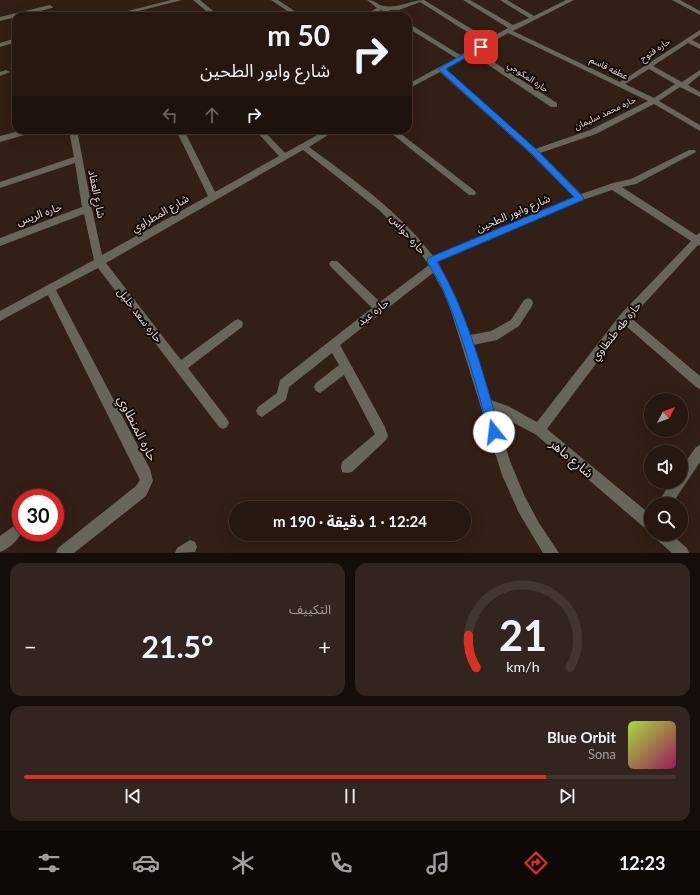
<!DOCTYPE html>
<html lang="ar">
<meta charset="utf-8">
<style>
:root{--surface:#261710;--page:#32241e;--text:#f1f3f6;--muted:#a49f9f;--line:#423630;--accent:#d93025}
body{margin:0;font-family:Lato,"Noto Sans Arabic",sans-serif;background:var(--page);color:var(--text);direction:rtl;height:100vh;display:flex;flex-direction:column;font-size:15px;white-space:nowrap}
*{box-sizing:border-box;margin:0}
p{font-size:13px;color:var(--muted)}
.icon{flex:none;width:22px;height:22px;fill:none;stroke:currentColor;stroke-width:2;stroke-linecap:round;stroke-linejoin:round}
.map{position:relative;height:553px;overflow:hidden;direction:ltr}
.drawer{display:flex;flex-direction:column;gap:10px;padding:10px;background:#150d09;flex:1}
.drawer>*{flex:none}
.hud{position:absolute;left:12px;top:12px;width:400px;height:122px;border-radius:12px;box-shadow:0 4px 16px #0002,0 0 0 1px var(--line);direction:rtl;background:#261710;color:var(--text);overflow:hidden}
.needle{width:26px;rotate:49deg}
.controls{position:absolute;left:644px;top:393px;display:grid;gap:8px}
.controls a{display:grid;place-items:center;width:44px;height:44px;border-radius:50%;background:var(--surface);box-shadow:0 4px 16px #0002,0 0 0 1px var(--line);font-size:20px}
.speed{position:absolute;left:12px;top:489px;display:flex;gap:8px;font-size:20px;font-weight:700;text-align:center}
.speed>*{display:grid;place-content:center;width:52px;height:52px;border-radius:50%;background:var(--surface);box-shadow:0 4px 16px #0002,0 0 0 1px var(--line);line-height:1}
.speed .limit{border:6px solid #d22;background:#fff;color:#111}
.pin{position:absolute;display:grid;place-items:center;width:34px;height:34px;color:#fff;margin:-17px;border-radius:8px;box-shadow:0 2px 6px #0006}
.me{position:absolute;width:44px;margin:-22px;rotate:344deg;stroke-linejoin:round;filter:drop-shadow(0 0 3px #0008)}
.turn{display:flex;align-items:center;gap:14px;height:84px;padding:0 16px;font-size:18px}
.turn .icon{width:52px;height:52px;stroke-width:2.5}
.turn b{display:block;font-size:28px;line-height:34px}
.lanes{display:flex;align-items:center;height:38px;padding:0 16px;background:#0003;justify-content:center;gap:20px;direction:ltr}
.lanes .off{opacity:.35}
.big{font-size:30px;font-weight:700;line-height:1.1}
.drawer .card{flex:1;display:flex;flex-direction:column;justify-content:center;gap:6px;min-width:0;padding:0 14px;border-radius:12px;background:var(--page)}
.drawer .dial{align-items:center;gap:0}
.dial svg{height:104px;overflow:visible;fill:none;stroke:var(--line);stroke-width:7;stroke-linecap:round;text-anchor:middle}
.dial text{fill:var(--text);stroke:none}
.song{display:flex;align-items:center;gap:12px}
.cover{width:48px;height:48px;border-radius:6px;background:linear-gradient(135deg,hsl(80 70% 55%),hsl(330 70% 35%))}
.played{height:4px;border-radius:2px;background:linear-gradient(90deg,var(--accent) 80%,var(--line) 80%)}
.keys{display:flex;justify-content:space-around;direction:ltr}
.heat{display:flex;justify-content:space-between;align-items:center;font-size:22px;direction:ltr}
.drawer .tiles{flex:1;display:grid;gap:10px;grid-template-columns:1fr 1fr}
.card:last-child{grid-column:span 2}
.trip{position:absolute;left:229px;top:501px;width:242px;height:40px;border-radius:20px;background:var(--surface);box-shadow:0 4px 16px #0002,0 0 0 1px var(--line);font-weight:700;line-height:40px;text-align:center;direction:rtl}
.tab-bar{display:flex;height:64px;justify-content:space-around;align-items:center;background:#0f0906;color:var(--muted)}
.tab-bar .icon{width:28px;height:28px}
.tab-bar .on{color:var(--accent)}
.tab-bar b{font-size:18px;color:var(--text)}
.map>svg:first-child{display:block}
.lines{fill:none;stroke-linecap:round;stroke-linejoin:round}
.minor{fill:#68655b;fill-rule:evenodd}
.route{fill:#1a73e8;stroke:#114b97}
.labels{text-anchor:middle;stroke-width:4;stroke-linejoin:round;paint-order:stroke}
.far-street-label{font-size:9px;fill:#e4d6d1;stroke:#140b08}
.street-label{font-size:11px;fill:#e4d6d1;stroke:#140b08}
.near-street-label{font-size:13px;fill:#e4d6d1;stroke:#140b08}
</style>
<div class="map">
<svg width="700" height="553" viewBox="0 0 700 553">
<rect width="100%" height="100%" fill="#321f16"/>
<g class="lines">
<g class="minor">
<path d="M171,0H182L119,16H108Z"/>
<path d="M193,0H200L219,16H212Z"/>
<path d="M271,0H278L302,16H295Z"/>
<path d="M367,0C376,0 377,5 384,6C398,9 411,0 424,0L488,39L508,28L463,0H470L513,25L529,18L500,0H507L534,16L566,0H574L513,31L620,82L700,30V35L692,40L700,44V49L688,43L653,66L682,82L700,70V75L688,85L700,92V97L680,87L659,101L700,125V131L654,104L596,134L540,153L581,194L613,183L631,179L689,150H695L696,152L636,184L622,187L696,235L700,233V246L698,245L631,318L700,376V389L696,387L625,325L547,429L651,515V531L646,529L535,434L495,413L510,461L525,497L539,523L559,553H543L519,513L502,475L451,311L443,291L433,273L340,345L385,427L388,436L386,440L352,472L347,473L342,472L341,467L342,462L375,434L344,375L320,393L316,391L314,387L316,383L339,365L332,353L289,387L286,400L262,417L258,415L256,411L258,407L277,393L280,380L372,308L331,267L329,264L331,261H337L380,302L429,265L414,245L379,210L303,150L106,263L181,360L234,321L238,319L242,321L243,324L242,327L188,368L227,419L229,423L227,427L223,429L219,427L98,268L56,290L150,469L153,481L146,496L74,553H56L58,548L136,486L140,480L48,295L0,321V311L94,260L84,214L0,246V238L82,207L75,163L0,188V182L74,157L69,130H77L92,209L102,255L208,196L176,130H184L215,192L279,156L255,130H263L285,153L326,130H336L309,147C354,180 399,211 433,256L574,197L531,154L440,72L408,89V84L456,58L408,28V23L460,55L483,42L420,2L399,10H389L397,16H390L381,10L371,16H363L377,8ZM508,33L648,101L590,130L535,149L445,69L472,54L551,107H557V103L477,51ZM649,69L675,84L654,98L625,84ZM612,190L691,241L620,315L537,422L508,406L491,400L473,345L497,340L519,326L532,306L533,303L532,300L528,298L524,300L511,320L491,331L470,335L456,297L438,262L583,200Z"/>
<path d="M672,0H680L700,11V15Z"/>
<path d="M50,5L53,7L52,8L0,21V17Z"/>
<path d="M16,38V42L0,47V43Z"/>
<path d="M6,70L10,72L0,76V72Z"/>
<path d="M23,130H36L35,132L0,142V136Z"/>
<path d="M387,130H396L475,191L476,193L475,195H469Z"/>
<path d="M700,445V462L672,504H657L671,482H681V468L696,447Z"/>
<path d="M14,526L19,528L21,533C18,541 8,549 0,552V536Z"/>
<path d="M654,534H671L687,548L689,553H672L656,539Z"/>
<path d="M190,540L195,542L197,547L195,552L175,553L177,548Z"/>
</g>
</g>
<path class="route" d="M479,45L484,47L446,69L537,150L584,198L583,200L437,262C467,311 484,376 500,432L498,435L494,437L490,435L489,432C476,385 462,332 442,287C438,278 431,270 427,261L428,258L574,197L532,154L438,69Z"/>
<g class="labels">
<g class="far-street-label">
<text transform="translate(655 50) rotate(-34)" y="3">حاره فتوح</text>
<text transform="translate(609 68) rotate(26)" y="3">عطفه قاسم</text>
<text transform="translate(528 77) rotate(34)" y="3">حاره المكوجي</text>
<text transform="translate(605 113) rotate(-25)" y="3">حاره محمد سليمان</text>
</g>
<g class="street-label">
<text transform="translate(97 194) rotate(79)" y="4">شارع العقاد</text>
<text transform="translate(160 213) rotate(-30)" y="4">شارع المطراوي</text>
<text transform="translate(513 213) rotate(-23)" y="4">شارع وابور الطحين</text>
<text transform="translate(39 214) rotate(-20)" y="4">حاره الريس</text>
<text transform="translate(408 234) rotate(49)" y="4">حاره حواس</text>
<text transform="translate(373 312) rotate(-37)" y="4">حاره عيد</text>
<text transform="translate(140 315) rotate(52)" y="4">حاره سعد خليل</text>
<text transform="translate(616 331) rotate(-51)" y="4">حاره طه طنطاوي</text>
</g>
<g class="near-street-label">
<text transform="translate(138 428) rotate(63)" y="5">حاره المنطاوي</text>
<text transform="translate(572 458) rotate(40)" y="5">شارع ماهر</text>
</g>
</g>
</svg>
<div class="controls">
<a><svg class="needle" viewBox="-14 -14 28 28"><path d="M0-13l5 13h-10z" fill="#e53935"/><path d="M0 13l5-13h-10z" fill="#a49f9f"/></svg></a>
<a><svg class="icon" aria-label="sound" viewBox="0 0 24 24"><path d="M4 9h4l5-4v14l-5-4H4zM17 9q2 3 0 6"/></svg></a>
<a><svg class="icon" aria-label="search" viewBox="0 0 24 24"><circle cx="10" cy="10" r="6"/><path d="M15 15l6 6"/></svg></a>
</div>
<div class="speed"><div class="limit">30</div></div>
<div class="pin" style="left:481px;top:47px;background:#d93025"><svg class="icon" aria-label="arrive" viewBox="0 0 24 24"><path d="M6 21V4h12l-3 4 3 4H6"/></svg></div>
<svg class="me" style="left:494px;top:432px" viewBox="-20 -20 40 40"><circle r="19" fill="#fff"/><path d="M0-13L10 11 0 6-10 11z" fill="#1a73e8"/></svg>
<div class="trip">12:24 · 1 دقيقة · 190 m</div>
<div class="hud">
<div class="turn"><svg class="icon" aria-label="right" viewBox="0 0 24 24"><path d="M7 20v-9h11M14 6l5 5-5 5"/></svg><div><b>50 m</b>شارع وابور الطحين</div></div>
<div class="lanes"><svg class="icon off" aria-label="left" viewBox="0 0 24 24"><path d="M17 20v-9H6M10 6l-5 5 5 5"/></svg><svg class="icon off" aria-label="ahead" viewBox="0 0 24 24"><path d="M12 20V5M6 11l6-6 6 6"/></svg><svg class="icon" aria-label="right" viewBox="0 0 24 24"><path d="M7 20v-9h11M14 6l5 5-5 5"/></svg></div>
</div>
</div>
<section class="drawer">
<div class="tiles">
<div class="card dial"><svg viewBox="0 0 100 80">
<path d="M14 69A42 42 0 1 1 86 69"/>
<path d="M14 69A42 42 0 0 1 8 44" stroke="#d93025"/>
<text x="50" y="56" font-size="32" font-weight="700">21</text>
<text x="50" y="72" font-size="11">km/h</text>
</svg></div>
<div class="card"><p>التكييف</p>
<div class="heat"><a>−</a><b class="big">21.5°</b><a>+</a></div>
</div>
<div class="card">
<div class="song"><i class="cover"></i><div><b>Blue Orbit</b><p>Sona</p></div></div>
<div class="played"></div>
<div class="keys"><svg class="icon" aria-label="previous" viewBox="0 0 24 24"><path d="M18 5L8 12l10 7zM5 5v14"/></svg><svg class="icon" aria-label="pause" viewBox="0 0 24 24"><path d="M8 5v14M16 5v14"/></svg><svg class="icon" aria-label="next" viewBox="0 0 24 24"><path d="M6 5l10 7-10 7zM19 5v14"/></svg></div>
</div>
</div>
</section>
<nav class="tab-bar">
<b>12:23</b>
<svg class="icon on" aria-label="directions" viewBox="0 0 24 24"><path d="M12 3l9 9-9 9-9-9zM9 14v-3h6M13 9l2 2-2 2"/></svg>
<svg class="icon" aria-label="music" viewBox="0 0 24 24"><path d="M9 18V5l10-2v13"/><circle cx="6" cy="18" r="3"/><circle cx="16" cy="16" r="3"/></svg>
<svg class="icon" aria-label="phone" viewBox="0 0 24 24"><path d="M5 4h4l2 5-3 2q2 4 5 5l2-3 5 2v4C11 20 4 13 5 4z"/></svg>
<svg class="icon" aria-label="climate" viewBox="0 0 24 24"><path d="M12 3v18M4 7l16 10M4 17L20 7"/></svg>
<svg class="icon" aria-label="car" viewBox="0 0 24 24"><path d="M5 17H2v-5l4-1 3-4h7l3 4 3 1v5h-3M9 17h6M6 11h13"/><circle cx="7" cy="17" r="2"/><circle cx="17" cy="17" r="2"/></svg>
<svg class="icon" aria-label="filters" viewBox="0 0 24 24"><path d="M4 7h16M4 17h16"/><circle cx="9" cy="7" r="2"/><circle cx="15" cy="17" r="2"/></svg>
</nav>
